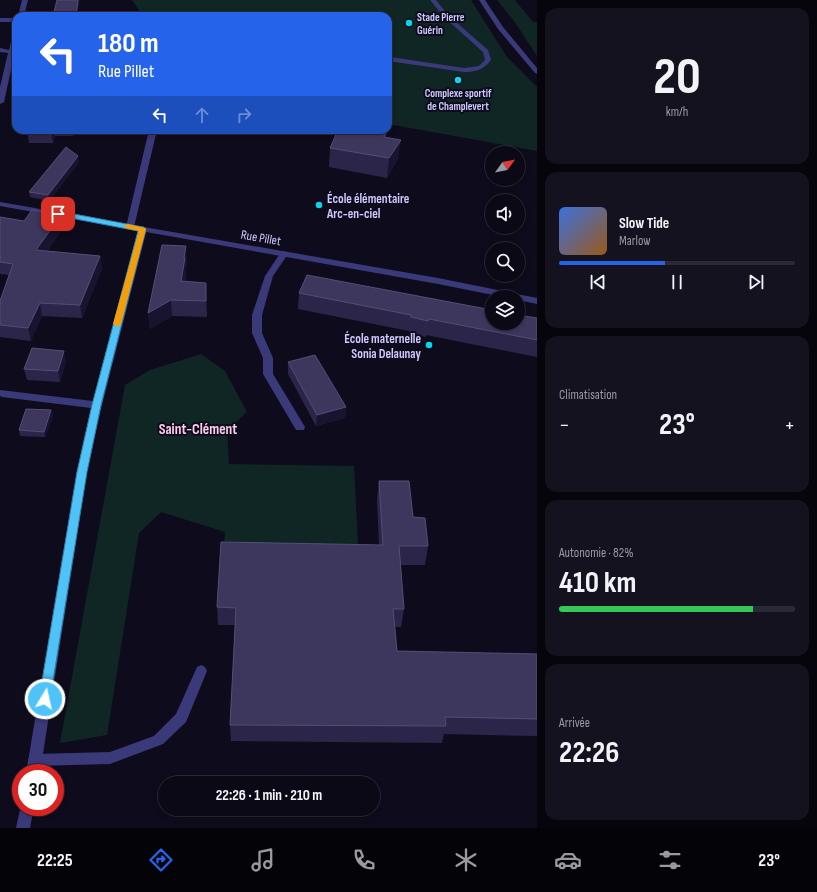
<!DOCTYPE html>
<html lang="fr">
<meta charset="utf-8">
<style>
:root{--surface:#0a0915;--page:#13121e;--text:#f1f3f6;--muted:#999aa0;--line:#2a2a34;--accent:#2563eb}
body{margin:0;font-family:"Sofia Sans Condensed",sans-serif;background:var(--page);color:var(--text);height:100vh;display:flex;flex-direction:column;font-size:15px;white-space:nowrap}
*{box-sizing:border-box;margin:0}
p{font-size:13px;color:var(--muted)}
.icon{flex:none;width:22px;height:22px;fill:none;stroke:currentColor;stroke-width:2;stroke-linecap:round;stroke-linejoin:round}
.map{position:relative;flex:1;overflow:hidden}
.sheet{display:flex;flex-direction:column;gap:8px;padding:8px;background:#06050c;width:280px}
.sheet>*{flex:none}
.top-card{position:absolute;left:12px;top:12px;width:380px;height:122px;border-radius:12px;box-shadow:0 2px 6px #0003,0 0 0 1px var(--line);background:#2563eb;color:#fff;overflow:hidden}
.needle{width:26px;rotate:57deg}
.controls{position:absolute;left:485px;top:146px;display:grid;gap:8px}
.controls a{display:grid;place-items:center;width:40px;height:40px;border-radius:50%;background:var(--surface);box-shadow:0 2px 6px #0003,0 0 0 1px var(--line);font-size:20px}
.speed{position:absolute;left:12px;top:764px;display:flex;gap:8px;font-size:20px;font-weight:700;text-align:center}
.speed>*{display:grid;place-content:center;width:52px;height:52px;border-radius:50%;background:var(--surface);box-shadow:0 2px 6px #0003,0 0 0 1px var(--line);line-height:1}
.speed .limit{border:6px solid #d22;background:#fff;color:#111}
.pin{position:absolute;display:grid;place-items:center;width:34px;height:34px;color:#fff;margin:-17px;border-radius:8px;box-shadow:0 2px 6px #0006}
.me{position:absolute;width:44px;margin:-22px;rotate:9deg;stroke-linejoin:round;filter:drop-shadow(0 0 3px #0008)}
.turn{display:flex;align-items:center;gap:14px;height:84px;padding:0 20px;font-size:18px}
.turn .icon{width:52px;height:52px;stroke-width:2.5}
.turn b{display:block;font-size:28px;line-height:34px}
.lanes{display:flex;align-items:center;height:38px;padding:0 20px;background:#0003;justify-content:center;gap:20px;direction:ltr}
.lanes .off{opacity:.35}
.big{font-size:30px;font-weight:700;line-height:1.1}
.sheet .widget{flex:1;display:flex;flex-direction:column;justify-content:center;gap:6px;min-width:0;padding:0 14px;border-radius:12px;background:var(--page)}
.sheet .dial{align-items:center;gap:0}
.dial b{font-size:52px;line-height:1}
.song{display:flex;align-items:center;gap:12px}
.cover{width:48px;height:48px;border-radius:6px;background:linear-gradient(135deg,hsl(220 70% 55%),hsl(30 70% 35%))}
.played{height:4px;border-radius:2px;background:linear-gradient(90deg,var(--accent) 45%,var(--line) 45%)}
.keys{display:flex;justify-content:space-around;direction:ltr}
.heat{display:flex;justify-content:space-between;align-items:center;font-size:22px;direction:ltr}
.charge{height:6px;border-radius:3px;background:linear-gradient(90deg,#34c759 82%,var(--line) 0)}
.trip{position:absolute;left:158px;top:776px;width:222px;height:40px;border-radius:20px;background:var(--surface);box-shadow:0 2px 6px #0003,0 0 0 1px var(--line);font-weight:700;line-height:40px;text-align:center}
.tab-bar{display:flex;height:64px;justify-content:space-around;align-items:center;background:#040408;color:var(--muted)}
.tab-bar .icon{width:28px;height:28px}
.tab-bar .current{color:var(--accent)}
.tab-bar b{font-size:18px;color:var(--text)}
main{display:flex;flex:1;min-height:0}
.map>svg:first-child{display:block}
.green{fill:#0f2624}
.lines{fill:none;stroke-linecap:round;stroke-linejoin:round}
.service{fill:#3a3979;fill-rule:evenodd}
.minor{fill:#3a3979;fill-rule:evenodd}
.tertiary{fill:#3a3979;fill-rule:evenodd}
.wall{fill:#2b254a}
.shaded-wall{fill:#18142f}
.building{fill:#3d375d;stroke:#544e76}
.route{fill:#4fc3f7;stroke:#337fa1}
.slow{fill:#f59e0b}
.poi-dot{fill:#09d7e9;stroke:#0e0c1c;stroke-width:1.5}
.labels{text-anchor:middle;stroke-width:4;stroke-linejoin:round;paint-order:stroke}
.far-poi-label{font-size:11px;font-weight:bold;fill:#cec9fd;stroke:#0e0c1c;text-anchor:start}
.poi-label{font-size:13px;font-weight:bold;fill:#cec9fd;stroke:#0e0c1c;text-anchor:start}
.street-label{font-size:13px;fill:#cec9fd;stroke:#0e0c1c}
.quarter-label{font-size:15px;font-weight:bold;fill:#fdcbec;stroke:#0e0c1c}
</style>
<main>
<div class="map">
<svg width="537" height="828" viewBox="0 0 537 828">
<rect width="100%" height="100%" fill="#0e0c1c"/>
<g class="green">
<path d="M132,0H471L507,57L537,87V151L388,124V16H143Z"/>
<path d="M497,0H515L533,22H537V56L514,21Z"/>
<path d="M201,354L225,371L247,412L227,430L229,464L354,466L359,563L223,560L225,532L161,512L139,533L107,735L60,743L125,385L150,370Z"/>
</g>
<g class="lines">
<g class="service">
<path d="M430,0H436L448,15L488,50L491,60C483,70 476,72 464,72L388,61V57L397,58L464,68L479,66L485,60L483,52L444,17Z"/>
<rect x="0" y="18" width="16" height="4"/>
<path d="M149,130H157L134,227L130,230L126,227Z"/>
<path d="M284,251L288,254L273,276L262,315V333L273,358V374L305,427L304,430H296L263,374V358L252,333V315L265,276L281,252Z"/>
<path d="M201,665L205,667L207,671L186,722L163,744L110,764L35,766L30,764L28,760L30,756L35,754L110,752L154,736L176,714L197,667Z"/>
</g>
<g class="minor">
<path d="M22,0H28L24,16H18Z"/>
<path d="M479,0H485L503,27L537,68V74L535,73L498,29Z"/>
<path d="M16,31V47L4,102L0,104V87L8,53L0,52V48L9,50L13,33Z"/>
<path d="M143,226L147,229L102,405L87,471L40,773H26L77,471L91,408L2,397L0,396V390L93,401L139,229Z"/>
<path d="M21,805V807H34L30,828H16Z"/>
</g>
<path class="tertiary" d="M0,202L438,278L537,298V304L518,300V297H503L438,284L0,206Z"/>
</g>
<g class="wall">
<path d="M28,130H75L73,136H55L53,143H29L27,132Z"/>
<path d="M387,130L386,137L398,159L387,178L329,167L330,148L354,131Z"/>
<path d="M79,162L49,201L30,197L29,192Z"/>
<path d="M61,215L63,228L47,251L100,256L102,268L82,318L42,316L31,341L0,337V301L9,275L0,274V217L24,221Z"/>
<path d="M187,262L186,268V274L185,282L207,299V317L172,316L150,329L148,313Z"/>
<path d="M299,293L537,318V357L426,335V337L409,333V331L298,309Z"/>
<path d="M66,362L60,382L27,380L24,369Z"/>
<path d="M288,362L346,407L345,418L316,426L288,374Z"/>
<path d="M51,410L53,416L45,437L20,436L19,430Z"/>
<path d="M379,481L413,517L428,546L425,565H400L404,609L401,627H395L397,651L537,654V736L444,734L442,743L231,741L230,725L235,625H218L217,607L379,545L377,499Z"/>
</g>
<g class="shaded-wall">
<path d="M78,0H80L77,16H76Z"/>
<path d="M52,130H54L55,136L53,143L51,132Z"/>
<path d="M72,130H75L73,136Z"/>
<path d="M387,130L385,148L384,137Z"/>
<path d="M401,140L398,159L387,178L389,158Z"/>
<path d="M78,156L79,162L49,201L48,195Z"/>
<path d="M61,215L63,228L39,262L36,250Z"/>
<path d="M186,246L187,262L186,268V274L182,297L181,281Z"/>
<path d="M100,256L102,268L82,318L80,305Z"/>
<path d="M206,283L207,299V317L206,301Z"/>
<path d="M171,300L172,316L150,329L148,313Z"/>
<path d="M40,303L42,316L31,341L28,328Z"/>
<path d="M64,351L66,362L60,382L58,371Z"/>
<path d="M346,407L345,418L316,426L317,415Z"/>
<path d="M51,410L53,416L45,437L44,432Z"/>
</g>
<g class="building">
<path d="M57,0H78L76,16H53Z"/>
<path d="M28,130H52L51,132H27Z"/>
<path d="M338,130H344L354,131V130H387L384,137L401,140L389,158L330,148Z"/>
<path d="M66,147L78,156L48,195L29,192Z"/>
<path d="M32,210L61,215L36,250L100,256L80,305L40,303L28,328L0,325V301L13,264L0,262V217L24,221Z"/>
<path d="M162,245L186,246L184,258H185L181,281L206,283V301L171,300L148,313Z"/>
<path d="M307,275L492,310V323H518V315L537,318V340L429,319L428,321L411,317V315L299,293Z"/>
<path d="M32,348L64,351L58,371L24,369Z"/>
<path d="M315,355L346,407L317,415L288,362Z"/>
<path d="M26,409L51,410L44,432L19,430Z"/>
<path d="M379,481H409L413,517L425,518L428,546H399L404,609H393L397,651L537,654V719L445,717L446,726L230,725L236,608L217,607L221,542L383,545Z"/>
</g>
<path class="route" d="M58,211L143,227L146,229L101,405L87,472L50,699L49,703L45,704L41,703L39,699L77,472L92,405L138,231L55,215L54,214Z"/>
<path class="slow" d="M128,224L145,228L146,229L121,324L117,327L113,324L139,231L125,228V225Z"/>
<g class="poi-dot">
<circle cx="409" cy="23" r="4"/>
<circle cx="458" cy="80" r="4"/>
<circle cx="319" cy="205" r="4"/>
<circle cx="429" cy="345" r="4"/>
</g>
<g class="labels">
<g class="far-poi-label">
<text x="417" y="21">Stade Pierre<tspan x="417" dy="13">Guérin</tspan></text>
<text x="458" y="97" text-anchor="middle">Complexe sportif<tspan x="458" dy="13">de Champlevert</tspan></text>
</g>
<g class="poi-label">
<text x="327" y="203">École élémentaire<tspan x="327" dy="15">Arc-en-ciel</tspan></text>
<text x="421" y="343" text-anchor="end">École maternelle<tspan x="421" dy="15">Sonia Delaunay</tspan></text>
</g>
<g class="street-label">
<text transform="translate(261 237) rotate(10)" y="5">Rue Pillet</text>
</g>
<g class="quarter-label">
<text x="198" y="434">Saint-Clément</text>
</g>
</g>
</svg>
<div class="controls">
<a><svg class="needle" viewBox="-14 -14 28 28"><path d="M0-13l5 13h-10z" fill="#e53935"/><path d="M0 13l5-13h-10z" fill="#999aa0"/></svg></a>
<a><svg class="icon" aria-label="sound" viewBox="0 0 24 24"><path d="M4 9h4l5-4v14l-5-4H4zM17 9q2 3 0 6"/></svg></a>
<a><svg class="icon" aria-label="search" viewBox="0 0 24 24"><circle cx="10" cy="10" r="6"/><path d="M15 15l6 6"/></svg></a>
<a><svg class="icon" aria-label="layers" viewBox="0 0 24 24"><path d="M12 4l9 5-9 5-9-5zM3 14l9 5 9-5"/></svg></a>
</div>
<div class="speed"><div class="limit">30</div></div>
<div class="pin" style="left:58px;top:214px;background:#d93025"><svg class="icon" aria-label="arrive" viewBox="0 0 24 24"><path d="M6 21V4h12l-3 4 3 4H6"/></svg></div>
<svg class="me" style="left:45px;top:699px" viewBox="-20 -20 40 40"><circle r="17" fill="#4fc3f7" stroke="#fff" stroke-width="3"/><path d="M0-11L8 9 0 5-8 9z" fill="#fff"/></svg>
<div class="trip">22:26 · 1 min · 210 m</div>
<div class="top-card">
<div class="turn"><svg class="icon" aria-label="left" viewBox="0 0 24 24"><path d="M17 20v-9H6M10 6l-5 5 5 5"/></svg><div><b>180 m</b>Rue Pillet</div></div>
<div class="lanes"><svg class="icon" aria-label="left" viewBox="0 0 24 24"><path d="M17 20v-9H6M10 6l-5 5 5 5"/></svg><svg class="icon off" aria-label="ahead" viewBox="0 0 24 24"><path d="M12 20V5M6 11l6-6 6 6"/></svg><svg class="icon off" aria-label="right" viewBox="0 0 24 24"><path d="M7 20v-9h11M14 6l5 5-5 5"/></svg></div>
</div>
</div>
<section class="sheet">
<div class="widget dial"><b>20</b><p>km/h</p></div>
<div class="widget">
<div class="song"><i class="cover"></i><div><b>Slow Tide</b><p>Marlow</p></div></div>
<div class="played"></div>
<div class="keys"><svg class="icon" aria-label="previous" viewBox="0 0 24 24"><path d="M18 5L8 12l10 7zM5 5v14"/></svg><svg class="icon" aria-label="pause" viewBox="0 0 24 24"><path d="M8 5v14M16 5v14"/></svg><svg class="icon" aria-label="next" viewBox="0 0 24 24"><path d="M6 5l10 7-10 7zM19 5v14"/></svg></div>
</div>
<div class="widget"><p>Climatisation</p>
<div class="heat"><a>−</a><b class="big">23°</b><a>+</a></div>
</div>
<div class="widget"><p>Autonomie · 82%</p><b class="big">410 km</b><div class="charge"></div></div>
<div class="widget"><p>Arrivée</p><b class="big">22:26</b></div>
</section>
</main>
<nav class="tab-bar">
<b>22:25</b>
<svg class="icon current" aria-label="directions" viewBox="0 0 24 24"><path d="M12 3l9 9-9 9-9-9zM9 14v-3h6M13 9l2 2-2 2"/></svg>
<svg class="icon" aria-label="music" viewBox="0 0 24 24"><path d="M9 18V5l10-2v13"/><circle cx="6" cy="18" r="3"/><circle cx="16" cy="16" r="3"/></svg>
<svg class="icon" aria-label="phone" viewBox="0 0 24 24"><path d="M5 4h4l2 5-3 2q2 4 5 5l2-3 5 2v4C11 20 4 13 5 4z"/></svg>
<svg class="icon" aria-label="climate" viewBox="0 0 24 24"><path d="M12 3v18M4 7l16 10M4 17L20 7"/></svg>
<svg class="icon" aria-label="car" viewBox="0 0 24 24"><path d="M5 17H2v-5l4-1 3-4h7l3 4 3 1v5h-3M9 17h6M6 11h13"/><circle cx="7" cy="17" r="2"/><circle cx="17" cy="17" r="2"/></svg>
<svg class="icon" aria-label="filters" viewBox="0 0 24 24"><path d="M4 7h16M4 17h16"/><circle cx="9" cy="7" r="2"/><circle cx="15" cy="17" r="2"/></svg>
<b>23°</b>
</nav>
